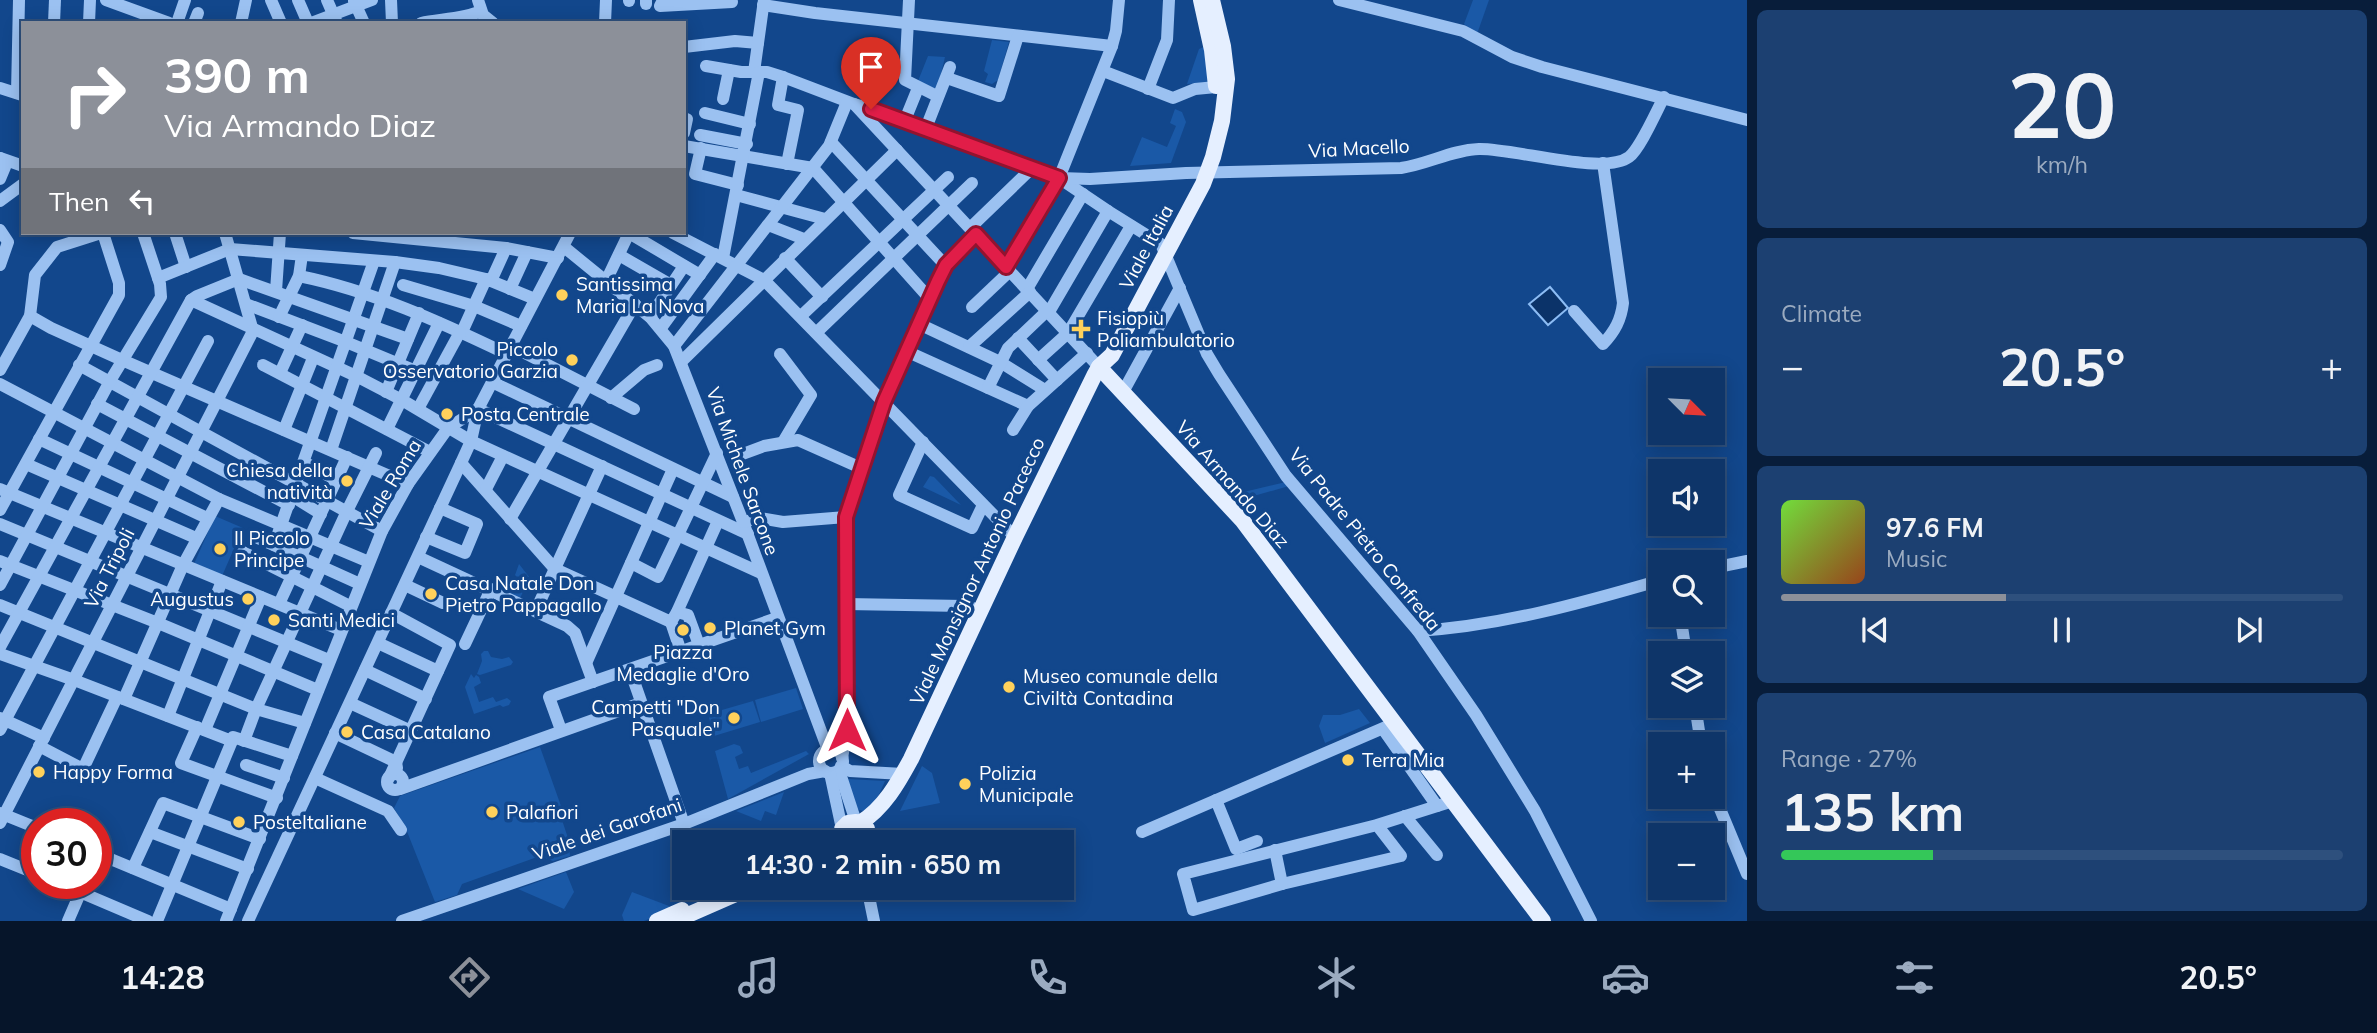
<!DOCTYPE html>
<meta charset="utf-8">
<style>
:root{--surface:#0e3569;--page:#1c4071;--text:#f1f3f6;--muted:#9babc0;--line:#2e507d;--accent:#8c9099}
body{margin:0;font-family:Mulish,sans-serif;background:var(--page);color:var(--text);height:100vh;display:flex;flex-direction:column;font-size:26px;white-space:nowrap}
*{box-sizing:border-box;margin:0}
p{font-size:23px;color:var(--muted)}
.icon{flex:none;width:38px;height:38px;fill:none;stroke:currentColor;stroke-width:2;stroke-linecap:round;stroke-linejoin:round}
.map{position:relative;flex:1;overflow:hidden}
.side{display:flex;flex-direction:column;gap:10px;padding:10px;background:#081d3a;width:630px}
.side>*{flex:none}
.guide{position:absolute;left:21px;top:21px;width:665px;height:214px;border-radius:0px;box-shadow:0 4px 18px #0003,0 0 0 2px var(--line);background:#8c9099;color:#fff;overflow:hidden}
.needle{width:46px;rotate:114deg}
.controls{position:absolute;left:1648px;top:368px;display:grid;gap:14px}
.controls a{display:grid;place-items:center;width:77px;height:77px;border-radius:0px;background:var(--surface);box-shadow:0 4px 18px #0003,0 0 0 2px var(--line);font-size:35px}
.speed{position:absolute;left:21px;top:808px;display:flex;gap:14px;font-size:35px;font-weight:700;text-align:center}
.speed>*{display:grid;place-content:center;width:91px;height:91px;border-radius:50%;background:var(--surface);box-shadow:0 4px 18px #0003,0 0 0 2px var(--line);line-height:1}
.speed .limit{border:10px solid #d22;background:#fff;color:#111}
.pin{position:absolute;display:grid;place-items:center;width:60px;height:60px;color:#fff;margin:-72px -30px;border-radius:50% 50% 50% 0;rotate:-45deg;box-shadow:0 0 7px #0007}
.pin .icon{rotate:45deg}
.me{position:absolute;width:77px;margin:-38px;rotate:0deg;stroke-linejoin:round;filter:drop-shadow(0 0 5px #0008)}
.turn{display:flex;align-items:center;gap:24px;height:147px;padding:0 28px;font-size:32px}
.turn .icon{width:91px;height:91px;stroke-width:2.5}
.turn b{display:block;font-size:49px;line-height:60px}
.then{display:flex;align-items:center;height:66px;padding:0 28px;background:#0003;gap:14px;font-size:26px}
.big{font-size:52px;font-weight:700;line-height:1.1}
.side .widget{flex:1;display:flex;flex-direction:column;justify-content:center;gap:10px;min-width:0;padding:0 24px;border-radius:10px;background:var(--page)}
.side .dial{align-items:center;gap:0}
.dial b{font-size:91px;line-height:1}
.song{display:flex;align-items:center;gap:21px}
.cover{width:84px;height:84px;border-radius:10px;background:linear-gradient(135deg,hsl(100 70% 55%),hsl(20 70% 35%))}
.played{height:7px;border-radius:4px;background:linear-gradient(90deg,var(--accent) 40%,var(--line) 40%)}
.keys{display:flex;justify-content:space-around;direction:ltr}
.heat{display:flex;justify-content:space-between;align-items:center;font-size:38px;direction:ltr}
.charge{height:10px;border-radius:5px;background:linear-gradient(90deg,#34c759 27%,var(--line) 0)}
.trip{position:absolute;left:672px;top:830px;width:402px;height:70px;border-radius:0px;background:var(--surface);box-shadow:0 4px 18px #0003,0 0 0 2px var(--line);font-weight:700;line-height:70px;text-align:center}
.tab-bar{display:flex;height:112px;justify-content:space-around;align-items:center;background:#06152a;color:var(--muted)}
.tab-bar .icon{width:49px;height:49px}
.tab-bar .active{color:var(--accent)}
.tab-bar b{font-size:32px;color:var(--text)}
main{display:flex;flex:1;min-height:0}
.map>svg:first-child{display:block}
.green{fill:#1a59a7}
.water{fill:#0b3369;stroke:#8cbcf4;stroke-width:2}
.lines{fill:none;stroke-linecap:round;stroke-linejoin:round}
.minor{stroke:#9bc1f1;stroke-width:12}
.major{stroke:#e5efff;stroke-width:16}
.route-casing{stroke:#92132f;stroke-width:18}
.route{stroke:#e11d48;stroke-width:12}
.poi-dot{fill:#ffd15b;stroke:#12478c;stroke-width:2.5}
.labels{text-anchor:middle;stroke-width:7;stroke-linejoin:round;paint-order:stroke}
.street-label{font-size:19px;fill:#fff;stroke:#12478c}
.poi-label{font-size:19px;fill:#fff;stroke:#12478c;text-anchor:start}
</style>
<main>
<div class="map">
<svg width="1747" height="921" viewBox="0 0 1747 921">
<rect width="100%" height="100%" fill="#12478c"/>
<g class="green">
<path d="M1473,0H1489L1477,34L1464,24Z"/>
<path d="M992,40L1009,42L998,80L992,84L985,82L988,74L984,71Z"/>
<path d="M1206,46L1211,82L1187,84L1199,49Z"/>
<path d="M928,56L945,57L937,91L918,81Z"/>
<path d="M1175,109L1182,112L1186,122L1171,163L1130,166L1142,137L1167,147L1176,126L1170,123Z"/>
<path d="M930,476L934,477L961,505L923,487Z"/>
<path d="M1286,482L1289,486L1236,501L1231,495Z"/>
<path d="M215,516L243,528L222,576L194,564Z"/>
<path d="M519,564L530,578L520,598L507,591L509,586L515,588L519,579L515,575Z"/>
<path d="M484,651H488L491,657L502,659L509,657L513,662L511,665L480,675L477,674L482,661L481,654Z"/>
<path d="M471,674L474,678L476,675L479,677L481,683L474,687L479,702L493,697L496,702L507,698L511,701L509,705L503,707L500,705L474,714L465,687Z"/>
<path d="M796,688L803,709L761,722L755,700Z"/>
<path d="M753,701L760,722L714,736L708,714Z"/>
<path d="M1359,709L1370,723L1325,743L1319,726L1323,715H1340Z"/>
<path d="M734,744L740,746L743,753L735,757L739,769L748,766L751,773L806,751L809,754L728,799L715,751Z"/>
<path d="M540,747L561,806L558,808L568,838L570,856L553,861L540,856L462,884L457,895L435,902L406,829L394,808L400,796Z"/>
<path d="M922,766L932,773L940,803L900,811Z"/>
<path d="M848,779L885,781L873,808L866,812L856,809Z"/>
<path d="M784,792L776,815L765,811L761,821L736,811Z"/>
<path d="M566,872L574,892L564,909L518,889Z"/>
<path d="M632,892L669,906L671,910L644,921H624L622,915Z"/>
</g>
<path class="water" d="M1550,287L1568,308L1548,325L1529,304Z"/>
<g class="lines">
<g class="minor">
<path d="M106,0L169,23"/>
<path d="M271,0L281,23"/>
<path d="M298,0L308,23"/>
<path d="M327,0L337,23"/>
<path d="M391,0L392,23"/>
<path d="M478,0L483,15L493,23"/>
<path d="M663,0L660,6L732,2"/>
<path d="M909,0L905,80L937,96"/>
<path d="M1339,0L1463,31L1512,57L1542,67L1747,120"/>
<path d="M354,1L364,23"/>
<path d="M629,1V0"/>
<path d="M646,4V0"/>
<path d="M763,5L815,13L1112,46"/>
<path d="M54,23L55,0"/>
<path d="M89,23L90,0"/>
<path d="M177,23L185,0"/>
<path d="M194,23L198,13"/>
<path d="M241,23L246,0"/>
<path d="M311,23L372,0"/>
<path d="M421,23C439,19 464,19 481,11"/>
<path d="M605,23L606,0"/>
<path d="M684,47L735,41L758,43"/>
<path d="M706,66L741,72H767L783,77L854,104L888,114L1059,178L1108,211L1161,244L1207,354L1219,374L1286,476L1418,631L1476,715L1535,811L1591,921"/>
<path d="M1103,71L1173,98L1195,89L1216,87"/>
<path d="M754,72L764,0"/>
<path d="M783,77L778,105L798,110L787,164"/>
<path d="M947,78L999,96L1018,36"/>
<path d="M0,88L22,95"/>
<path d="M1148,89L1167,40L1169,0"/>
<path d="M17,93L19,0"/>
<path d="M723,99L729,70"/>
<path d="M854,104L1099,367"/>
<path d="M705,113L750,124"/>
<path d="M905,120L918,88"/>
<path d="M926,128L950,67"/>
<path d="M684,133L687,119"/>
<path d="M700,135L747,144"/>
<path d="M831,142L946,266"/>
<path d="M684,146L813,168L930,299"/>
<path d="M701,148L695,174L738,185"/>
<path d="M0,158L5,167L0,179"/>
<path d="M0,158L23,166"/>
<path d="M1060,178L1090,179L1186,173L1401,168C1428,164 1452,150 1479,149C1514,148 1603,176 1629,157C1640,149 1657,110 1664,97"/>
<path d="M736,195L825,219"/>
<path d="M0,201L23,184"/>
<path d="M768,225L804,239"/>
<path d="M970,228L1032,168"/>
<path d="M0,230L8,242L0,265"/>
<path d="M175,233L186,267"/>
<path d="M225,233L253,331"/>
<path d="M353,233L506,248L558,258"/>
<path d="M629,233L700,275"/>
<path d="M673,233L764,280L1015,537"/>
<path d="M564,247L650,317L674,346L743,522L828,750"/>
<path d="M619,255L671,285"/>
<path d="M723,258L759,72"/>
<path d="M785,258L822,297"/>
<path d="M1006,267L1057,183L1112,46L1116,31L1119,0"/>
<path d="M299,276C373,291 440,322 507,354"/>
<path d="M158,278L230,249L395,262L439,268L486,279L535,299"/>
<path d="M491,281L506,248"/>
<path d="M606,281L629,233"/>
<path d="M403,285L474,306L521,326"/>
<path d="M510,289L527,252"/>
<path d="M1027,289L1083,194"/>
<path d="M276,291L280,233"/>
<path d="M191,300L356,376L402,400L471,441L761,573"/>
<path d="M246,304L346,342L416,371"/>
<path d="M972,307L1010,271"/>
<path d="M1574,311L1603,344C1615,331 1621,320 1623,303L1603,163"/>
<path d="M1049,312L1108,211"/>
<path d="M30,316L51,328L122,360L408,484"/>
<path d="M801,316L948,177"/>
<path d="M279,317L299,276L302,255"/>
<path d="M650,317L684,266"/>
<path d="M919,324L1000,362L1045,390"/>
<path d="M661,328L715,254"/>
<path d="M462,332L486,279"/>
<path d="M817,332L972,183"/>
<path d="M1018,338L1057,380"/>
<path d="M511,346L634,409"/>
<path d="M674,346L829,146L847,102"/>
<path d="M969,347L1030,292"/>
<path d="M906,351L1028,406"/>
<path d="M780,354L811,395L783,442"/>
<path d="M1038,360L1068,333L1131,226"/>
<path d="M682,361L897,150"/>
<path d="M79,365L382,531"/>
<path d="M263,365L430,452"/>
<path d="M0,370L30,316L35,275L57,247L101,233"/>
<path d="M280,373L302,325"/>
<path d="M492,382L733,497"/>
<path d="M0,384L219,499L369,562"/>
<path d="M988,388L1008,348L1047,311"/>
<path d="M386,392L419,313"/>
<path d="M1123,392L1180,288"/>
<path d="M611,398L644,370L657,365"/>
<path d="M97,404L289,505"/>
<path d="M418,409L460,332"/>
<path d="M478,409L748,534"/>
<path d="M387,429L439,323"/>
<path d="M284,430L313,358"/>
<path d="M1013,430L1028,406L1087,353"/>
<path d="M39,439L207,518"/>
<path d="M923,442L899,495L972,528L983,505"/>
<path d="M331,450L395,262"/>
<path d="M740,455L764,446L798,440L861,468"/>
<path d="M304,462L336,480"/>
<path d="M461,463L555,569L671,622L677,612L718,521"/>
<path d="M26,464L196,538"/>
<path d="M0,489L341,630"/>
<path d="M486,489L503,456"/>
<path d="M292,496L321,514"/>
<path d="M0,510L119,295V283L103,233"/>
<path d="M510,519L635,304"/>
<path d="M743,522L760,518L783,522L846,517"/>
<path d="M0,524L329,660"/>
<path d="M426,537L465,553L477,524L440,508"/>
<path d="M258,538L360,584"/>
<path d="M274,545L374,261"/>
<path d="M243,552L350,606"/>
<path d="M418,557L567,626L575,633L593,682"/>
<path d="M0,561L158,623L318,690"/>
<path d="M631,563L658,577L717,453"/>
<path d="M1713,568L1747,561"/>
<path d="M0,585L110,381L161,297L160,284L143,233"/>
<path d="M405,585L443,603"/>
<path d="M279,604L347,457"/>
<path d="M846,604L964,606L981,610"/>
<path d="M0,605L256,709L305,723"/>
<path d="M536,610L602,466"/>
<path d="M677,612L688,615L699,645"/>
<path d="M1680,614L1686,653"/>
<path d="M671,622L681,652"/>
<path d="M1418,631C1500,626 1582,603 1661,580"/>
<path d="M378,643L438,671"/>
<path d="M465,644L491,589"/>
<path d="M0,647L191,300L197,296L239,279L408,339"/>
<path d="M0,654L74,680L232,741L233,737L292,756"/>
<path d="M587,661L673,469"/>
<path d="M365,670L426,699"/>
<path d="M630,670L684,824"/>
<path d="M124,699L183,565L219,499"/>
<path d="M350,703L411,731"/>
<path d="M1695,705L1701,744"/>
<path d="M168,716L222,581"/>
<path d="M0,718L44,738"/>
<path d="M197,727L181,763L277,798"/>
<path d="M1383,729L1437,806"/>
<path d="M0,730L208,341"/>
<path d="M205,730L261,597"/>
<path d="M561,730L549,697L777,618"/>
<path d="M335,733L396,762L397,768"/>
<path d="M244,741L256,709L347,511L376,453"/>
<path d="M39,746L83,769L117,697"/>
<circle cx="831" cy="761" r="12"/>
<path d="M842,758L847,730L846,517L883,402L938,281L946,266L976,234"/>
<path d="M246,765L284,778"/>
<path d="M841,766L850,771L903,774"/>
<path d="M839,770L856,822"/>
<path d="M830,773L842,829"/>
<circle cx="395" cy="782" r="8"/>
<path d="M315,778L388,811L401,830"/>
<path d="M389,778L450,645L391,613"/>
<path d="M400,789L641,703"/>
<path d="M1713,792L1747,874"/>
<path d="M1216,800L1236,849L1257,841"/>
<path d="M0,813L37,828"/>
<path d="M1405,816L1437,855"/>
<path d="M0,823L253,331"/>
<path d="M1377,825L1401,856L1282,884L1193,910L1183,874L1377,825L1453,801"/>
<path d="M150,832L248,869"/>
<path d="M1142,832L1395,723"/>
<path d="M1275,850L1282,884"/>
<path d="M96,853L231,909"/>
<path d="M0,859L37,874"/>
<path d="M133,868L163,803L260,839"/>
<path d="M61,884L148,921"/>
<path d="M867,887L874,921"/>
<path d="M68,921L84,884"/>
<path d="M157,921L232,741"/>
<path d="M226,921L382,531L408,484L448,428L478,409"/>
<path d="M248,921L461,463L471,441L478,409L570,233"/>
<path d="M402,921L684,824L808,774L825,771"/>
</g>
<g class="major">
<path d="M1201,0L1212,50L1216,86"/>
<path d="M1099,367L1242,520L1543,921"/>
<path d="M860,823C884,808 898,783 911,759L1015,537L1094,376L1099,367L1112,355L1203,184L1213,157L1222,121L1227,79L1223,46L1212,0"/>
<path d="M843,842L842,829L848,823L856,822L867,829V842"/>
<path d="M657,921L682,910"/>
<path d="M674,921L752,887"/>
</g>
</g>
<g class="lines">
<g class="route-casing">
<path id="route" d="M847,730L846,517L884,402L938,281L946,265L976,234L1006,267L1059,178L871,109"/>
</g>
<use href="#route" class="route"/>
</g>
<g class="poi-dot">
<circle cx="562" cy="295" r="7"/>
<path d="M1077.5 318.5h7v7h7v7h-7v7h-7v-7h-7v-7h7z"/>
<circle cx="572" cy="360" r="7"/>
<circle cx="447" cy="414" r="7"/>
<circle cx="347" cy="481" r="7"/>
<circle cx="220" cy="549" r="7"/>
<circle cx="431" cy="594" r="7"/>
<circle cx="248" cy="599" r="7"/>
<circle cx="274" cy="620" r="7"/>
<circle cx="710" cy="628" r="7"/>
<circle cx="683" cy="630" r="7"/>
<circle cx="1009" cy="687" r="7"/>
<circle cx="734" cy="718" r="7"/>
<circle cx="347" cy="732" r="7"/>
<circle cx="1348" cy="760" r="7"/>
<circle cx="39" cy="772" r="7"/>
<circle cx="965" cy="784" r="7"/>
<circle cx="492" cy="812" r="7"/>
<circle cx="239" cy="822" r="7"/>
</g>
<g class="labels">
<g class="street-label">
<text transform="translate(1359 148) rotate(-3)" y="7">Via Macello</text>
<text transform="translate(1146 247) rotate(-62)" y="7">Viale Italia</text>
<text transform="translate(743 471) rotate(70)" y="7">Via Michele Sarcone</text>
<text transform="translate(390 484) rotate(-59)" y="7">Viale Roma</text>
<text transform="translate(1233 484) rotate(49)" y="7">Via Armando Diaz</text>
<text transform="translate(1365 539) rotate(51)" y="7">Via Padre Pietro Confreda</text>
<text transform="translate(109 568) rotate(-63)" y="7">Via Tripoli</text>
<text transform="translate(977 571) rotate(-65)" y="7">Viale Monsignor Antonio Pacecco</text>
<text transform="translate(607 829) rotate(-19)" y="7">Viale dei Garofani</text>
</g>
<g class="poi-label">
<text x="576" y="291">Santissima<tspan x="576" dy="22">Maria La Nova</tspan></text>
<text x="1097" y="325">Fisiopiù<tspan x="1097" dy="22">Poliambulatorio</tspan></text>
<text x="558" y="356" text-anchor="end">Piccolo<tspan x="558" dy="22">Osservatorio Garzia</tspan></text>
<text x="461" y="421">Posta Centrale</text>
<text x="333" y="477" text-anchor="end">Chiesa della<tspan x="333" dy="22">natività</tspan></text>
<text x="234" y="545">Il Piccolo<tspan x="234" dy="22">Principe</tspan></text>
<text x="445" y="590">Casa Natale Don<tspan x="445" dy="22">Pietro Pappagallo</tspan></text>
<text x="234" y="606" text-anchor="end">Augustus</text>
<text x="288" y="627">Santi Medici</text>
<text x="724" y="635">Planet Gym</text>
<text x="683" y="659" text-anchor="middle">Piazza<tspan x="683" dy="22">Medaglie d'Oro</tspan></text>
<text x="1023" y="683">Museo comunale della<tspan x="1023" dy="22">Civiltà Contadina</tspan></text>
<text x="720" y="714" text-anchor="end">Campetti "Don<tspan x="720" dy="22">Pasquale"</tspan></text>
<text x="361" y="739">Casa Catalano</text>
<text x="1362" y="767">Terra Mia</text>
<text x="53" y="779">Happy Forma</text>
<text x="979" y="780">Polizia<tspan x="979" dy="22">Municipale</tspan></text>
<text x="506" y="819">Palafiori</text>
<text x="253" y="829">PosteItaliane</text>
</g>
</g>
</svg>
<div class="controls">
<a><svg class="needle" viewBox="-14 -14 28 28"><path d="M0-13l5 13h-10z" fill="#e53935"/><path d="M0 13l5-13h-10z" fill="#9babc0"/></svg></a>
<a><svg class="icon" aria-label="sound" viewBox="0 0 24 24"><path d="M4 9h4l5-4v14l-5-4H4zM17 9q2 3 0 6"/></svg></a>
<a><svg class="icon" aria-label="search" viewBox="0 0 24 24"><circle cx="10" cy="10" r="6"/><path d="M15 15l6 6"/></svg></a>
<a><svg class="icon" aria-label="layers" viewBox="0 0 24 24"><path d="M12 4l9 5-9 5-9-5zM3 14l9 5 9-5"/></svg></a>
<a>+</a>
<a>−</a>
</div>
<div class="speed"><div class="limit">30</div></div>
<div class="pin" style="left:871px;top:109px;background:#d93025"><svg class="icon" aria-label="arrive" viewBox="0 0 24 24"><path d="M6 21V4h12l-3 4 3 4H6"/></svg></div>
<svg class="me" style="left:847px;top:730px" viewBox="-20 -20 40 40"><path d="M0-17L14 15 0 8-14 15z" fill="#e11d48" stroke="#fff" stroke-width="4"/></svg>
<div class="trip">14:30 · 2 min · 650 m</div>
<div class="guide">
<div class="turn"><svg class="icon" aria-label="right" viewBox="0 0 24 24"><path d="M7 20v-9h11M14 6l5 5-5 5"/></svg><div><b>390 m</b>Via Armando Diaz</div></div>
<div class="then">Then<svg class="icon" aria-label="left" viewBox="0 0 24 24"><path d="M17 20v-9H6M10 6l-5 5 5 5"/></svg></div>
</div>
</div>
<section class="side">
<div class="widget dial"><b>20</b><p>km/h</p></div>
<div class="widget"><p>Climate</p>
<div class="heat"><a>−</a><b class="big">20.5°</b><a>+</a></div>
</div>
<div class="widget">
<div class="song"><i class="cover"></i><div><b>97.6 FM</b><p>Music</p></div></div>
<div class="played"></div>
<div class="keys"><svg class="icon" aria-label="previous" viewBox="0 0 24 24"><path d="M18 5L8 12l10 7zM5 5v14"/></svg><svg class="icon" aria-label="pause" viewBox="0 0 24 24"><path d="M8 5v14M16 5v14"/></svg><svg class="icon" aria-label="next" viewBox="0 0 24 24"><path d="M6 5l10 7-10 7zM19 5v14"/></svg></div>
</div>
<div class="widget"><p>Range · 27%</p><b class="big">135 km</b><div class="charge"></div></div>
</section>
</main>
<nav class="tab-bar">
<b>14:28</b>
<svg class="icon active" aria-label="directions" viewBox="0 0 24 24"><path d="M12 3l9 9-9 9-9-9zM9 14v-3h6M13 9l2 2-2 2"/></svg>
<svg class="icon" aria-label="music" viewBox="0 0 24 24"><path d="M9 18V5l10-2v13"/><circle cx="6" cy="18" r="3"/><circle cx="16" cy="16" r="3"/></svg>
<svg class="icon" aria-label="phone" viewBox="0 0 24 24"><path d="M5 4h4l2 5-3 2q2 4 5 5l2-3 5 2v4C11 20 4 13 5 4z"/></svg>
<svg class="icon" aria-label="climate" viewBox="0 0 24 24"><path d="M12 3v18M4 7l16 10M4 17L20 7"/></svg>
<svg class="icon" aria-label="car" viewBox="0 0 24 24"><path d="M5 17H2v-5l4-1 3-4h7l3 4 3 1v5h-3M9 17h6M6 11h13"/><circle cx="7" cy="17" r="2"/><circle cx="17" cy="17" r="2"/></svg>
<svg class="icon" aria-label="filters" viewBox="0 0 24 24"><path d="M4 7h16M4 17h16"/><circle cx="9" cy="7" r="2"/><circle cx="15" cy="17" r="2"/></svg>
<b>20.5°</b>
</nav>
